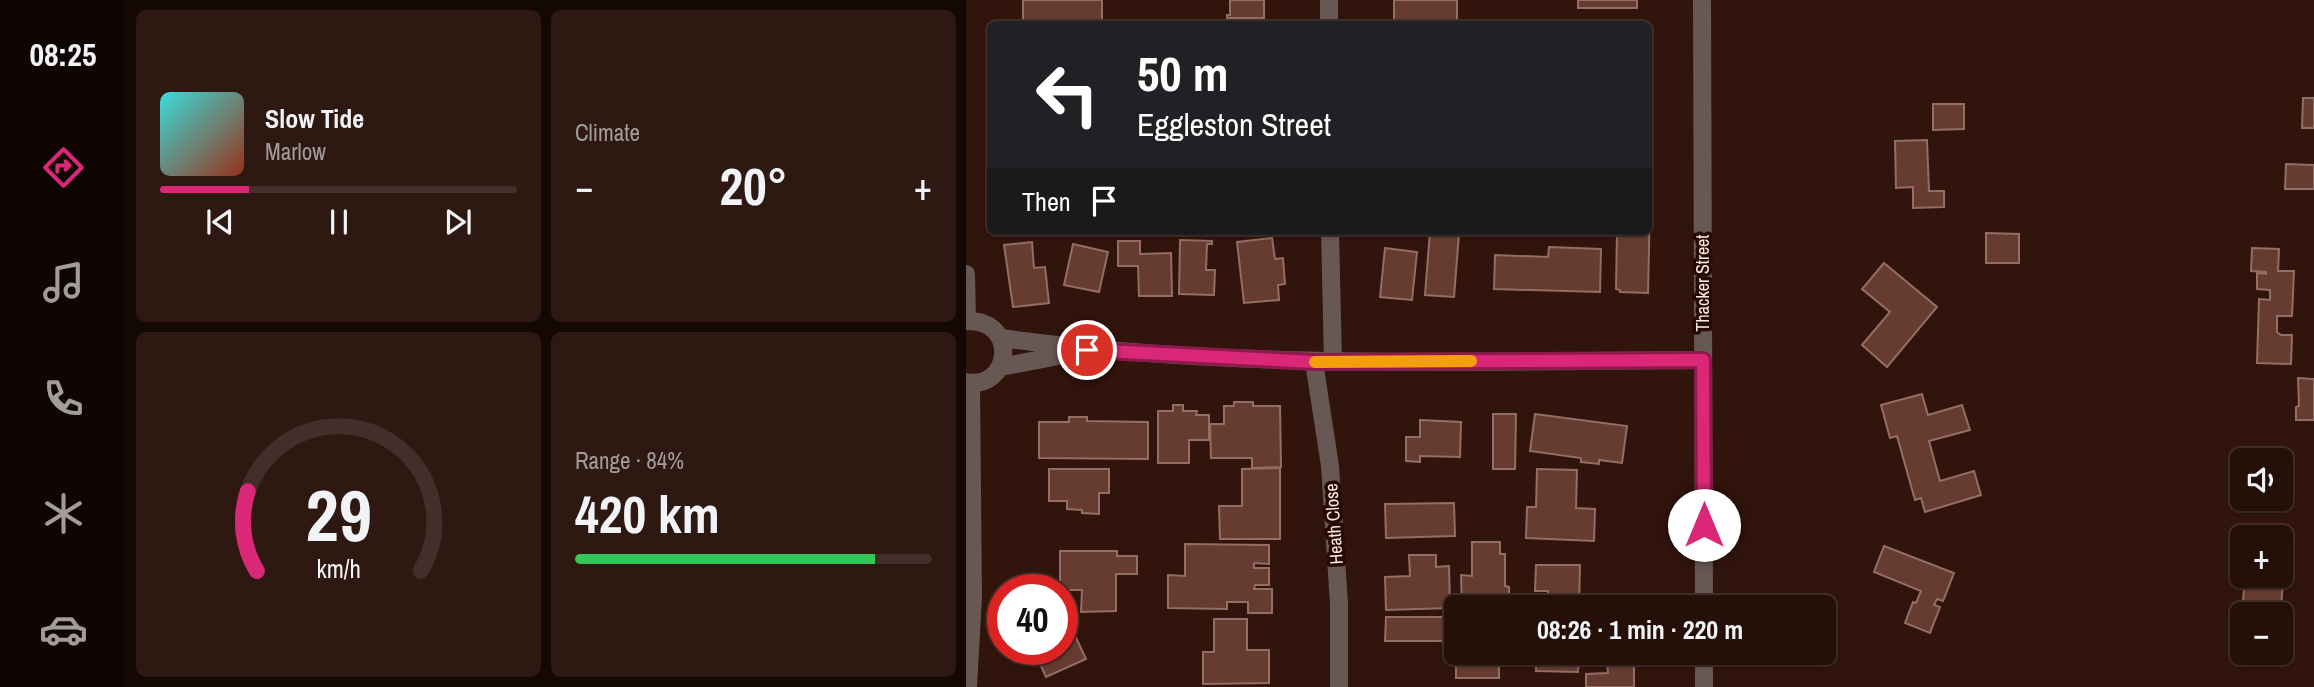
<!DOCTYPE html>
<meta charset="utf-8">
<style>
:root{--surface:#250f09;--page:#2d1812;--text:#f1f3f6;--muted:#a39c9c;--line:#422f2a;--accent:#db2777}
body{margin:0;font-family:"Archivo Narrow",sans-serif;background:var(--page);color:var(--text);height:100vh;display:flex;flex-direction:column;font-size:26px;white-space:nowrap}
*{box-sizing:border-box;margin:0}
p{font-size:23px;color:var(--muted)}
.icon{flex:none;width:38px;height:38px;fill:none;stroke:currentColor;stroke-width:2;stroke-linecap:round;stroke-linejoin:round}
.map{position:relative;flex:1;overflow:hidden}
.panel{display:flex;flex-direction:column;gap:10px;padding:10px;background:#140805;width:840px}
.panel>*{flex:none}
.banner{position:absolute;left:21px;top:21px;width:665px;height:214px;border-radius:10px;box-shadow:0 2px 5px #0004,0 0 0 2px var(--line);background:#202124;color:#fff;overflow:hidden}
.controls{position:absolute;left:1264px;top:448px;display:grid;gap:14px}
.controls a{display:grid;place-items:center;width:63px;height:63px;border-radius:10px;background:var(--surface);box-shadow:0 2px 5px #0004,0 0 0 2px var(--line);font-size:35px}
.speed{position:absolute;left:21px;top:574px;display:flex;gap:14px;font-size:35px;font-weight:700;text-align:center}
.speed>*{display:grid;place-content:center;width:91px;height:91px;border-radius:50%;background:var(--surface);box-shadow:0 2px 5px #0004,0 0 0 2px var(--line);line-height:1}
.speed .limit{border:10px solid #d22;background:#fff;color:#111}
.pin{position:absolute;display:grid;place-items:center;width:60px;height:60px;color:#fff;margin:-30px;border:4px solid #fff;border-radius:50%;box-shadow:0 2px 7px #0007}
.me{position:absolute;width:77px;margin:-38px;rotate:0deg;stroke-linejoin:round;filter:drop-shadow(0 0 5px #0008)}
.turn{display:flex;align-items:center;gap:24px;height:147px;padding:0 35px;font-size:32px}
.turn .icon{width:91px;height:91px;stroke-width:2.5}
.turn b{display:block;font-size:49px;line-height:60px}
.then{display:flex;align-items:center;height:66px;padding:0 35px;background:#0003;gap:14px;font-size:26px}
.big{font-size:52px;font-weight:700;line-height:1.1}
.panel .tile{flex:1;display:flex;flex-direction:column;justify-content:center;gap:10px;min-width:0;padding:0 24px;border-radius:10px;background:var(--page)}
.panel .dial{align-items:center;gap:0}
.dial svg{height:182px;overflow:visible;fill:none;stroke:var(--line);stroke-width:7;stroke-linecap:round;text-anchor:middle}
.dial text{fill:var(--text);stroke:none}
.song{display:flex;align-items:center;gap:21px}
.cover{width:84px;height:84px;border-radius:10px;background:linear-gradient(135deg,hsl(180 70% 55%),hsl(10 70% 35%))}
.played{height:7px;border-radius:4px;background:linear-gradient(90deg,var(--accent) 25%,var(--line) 25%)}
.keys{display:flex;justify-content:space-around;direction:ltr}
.heat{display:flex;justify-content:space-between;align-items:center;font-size:38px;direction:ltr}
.charge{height:10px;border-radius:5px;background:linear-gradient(90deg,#34c759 84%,var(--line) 0)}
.panel .tiles{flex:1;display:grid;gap:10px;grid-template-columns:repeat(2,1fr)}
.trip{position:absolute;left:478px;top:595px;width:392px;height:70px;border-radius:10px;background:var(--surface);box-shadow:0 2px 5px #0004,0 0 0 2px var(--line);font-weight:700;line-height:70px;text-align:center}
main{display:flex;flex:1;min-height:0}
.menu{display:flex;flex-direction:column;width:126px;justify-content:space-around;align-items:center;background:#0f0604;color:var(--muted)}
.menu .icon{width:49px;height:49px}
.menu .selected{color:var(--accent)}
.menu b{font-size:32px;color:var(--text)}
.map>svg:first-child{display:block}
.building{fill:#663c30;stroke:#936e64;stroke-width:2}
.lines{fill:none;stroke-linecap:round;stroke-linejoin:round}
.minor{stroke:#685854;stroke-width:18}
.route-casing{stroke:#8e194d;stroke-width:18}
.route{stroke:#db2777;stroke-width:12}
.slow{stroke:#f59e0b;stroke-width:12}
.labels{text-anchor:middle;stroke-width:7;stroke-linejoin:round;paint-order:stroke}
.street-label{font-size:18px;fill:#fdebe6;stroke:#260a04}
</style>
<main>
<nav class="menu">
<b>08:25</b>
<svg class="icon selected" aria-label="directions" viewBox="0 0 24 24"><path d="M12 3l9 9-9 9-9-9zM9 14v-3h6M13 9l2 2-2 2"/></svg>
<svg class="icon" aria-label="music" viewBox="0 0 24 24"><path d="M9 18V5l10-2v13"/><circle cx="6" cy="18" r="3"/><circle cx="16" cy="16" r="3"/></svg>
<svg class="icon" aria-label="phone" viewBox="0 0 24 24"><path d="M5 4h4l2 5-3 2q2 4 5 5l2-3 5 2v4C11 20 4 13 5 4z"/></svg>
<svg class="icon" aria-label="climate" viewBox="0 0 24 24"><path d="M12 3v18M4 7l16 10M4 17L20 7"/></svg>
<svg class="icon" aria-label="car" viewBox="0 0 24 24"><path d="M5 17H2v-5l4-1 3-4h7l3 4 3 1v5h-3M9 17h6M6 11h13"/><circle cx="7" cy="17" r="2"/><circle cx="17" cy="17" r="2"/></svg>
</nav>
<section class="panel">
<div class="tiles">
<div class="tile">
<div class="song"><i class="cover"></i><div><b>Slow Tide</b><p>Marlow</p></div></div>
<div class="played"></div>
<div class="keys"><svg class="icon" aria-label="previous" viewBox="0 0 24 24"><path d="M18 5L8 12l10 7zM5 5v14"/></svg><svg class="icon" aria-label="pause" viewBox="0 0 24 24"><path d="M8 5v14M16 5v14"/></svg><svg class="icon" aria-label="next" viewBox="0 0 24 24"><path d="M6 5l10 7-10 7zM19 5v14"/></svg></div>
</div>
<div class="tile"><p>Climate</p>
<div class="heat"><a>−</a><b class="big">20°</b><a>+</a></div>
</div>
<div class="tile dial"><svg viewBox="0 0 100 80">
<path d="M14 69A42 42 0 1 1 86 69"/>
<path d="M14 69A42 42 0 0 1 10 34" stroke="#db2777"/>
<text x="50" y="56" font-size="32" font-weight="700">29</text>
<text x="50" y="72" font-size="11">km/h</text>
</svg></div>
<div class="tile"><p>Range · 84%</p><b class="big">420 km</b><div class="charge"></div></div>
</div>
</section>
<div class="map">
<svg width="1348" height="687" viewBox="0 0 1348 687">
<rect width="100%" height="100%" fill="#31140c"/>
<g class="building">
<path d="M57,0H136V24L116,23V21L104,20V24L57,23Z"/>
<path d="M264,0H298V18H261V15H264Z"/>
<rect x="428" y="0" width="63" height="24"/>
<rect x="612" y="0" width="59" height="8"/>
<path d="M1337,98H1348V128H1336Z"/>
<path d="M967,104H998V129L967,130Z"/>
<path d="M961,140L963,191H978V207L947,208V187L930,188L929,141Z"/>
<path d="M1320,164L1348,165V189H1319Z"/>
<path d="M682,204H684L682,293L654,292V290L650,289L651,231H682Z"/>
<path d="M464,231H486V233L493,234L488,297L459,295Z"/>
<path d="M1020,233L1053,234V263H1020Z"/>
<path d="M306,238L309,259L317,258L319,284L312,285L313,300L278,303L271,242Z"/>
<path d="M214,240L246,241V244H241L240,270H249L248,295L213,294Z"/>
<path d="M152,241H174V254L205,253L206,296H173L172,266H152Z"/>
<path d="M66,242L68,268L79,267L83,303L47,307L38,245Z"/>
<path d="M107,244L142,252L133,292L98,285Z"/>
<path d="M583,247L635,249L634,292L528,289L529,255L582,257Z"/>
<path d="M419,248L451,252L446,300L414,297Z"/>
<path d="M1286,248L1313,249L1312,271H1328L1326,316H1311V332L1315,335H1326L1325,364L1291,363L1293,299L1304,300V290L1291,289V273L1300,274V272L1285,271Z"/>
<path d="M918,263L971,307L921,367L896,345L924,312L896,289Z"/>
<path d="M1332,378L1348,379V420H1330V407L1333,406Z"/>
<path d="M956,394L962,415L996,405L1004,430L963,441L974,481L1008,471L1015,495L959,512L955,498L949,500L931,436L924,438L915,405Z"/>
<path d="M268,402H287V406H314L315,467L286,468V458H245L244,424H258V406H268Z"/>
<path d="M207,405H217V411H231L230,415H243V440H223V463H192V411H207Z"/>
<path d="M527,414H550L549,469H527Z"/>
<path d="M569,414L661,426L656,463L633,460V464L615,462V458L564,451Z"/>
<path d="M103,417H121V421L182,422V459L73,458V422H103Z"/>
<path d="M454,420L495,422L494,457L454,456V462L440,461V437H454Z"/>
<path d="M314,468V539H254L253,506H276V469Z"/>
<path d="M83,469H143V493H133V514L116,513V510L101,509V501H83Z"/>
<path d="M571,469L611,470L610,508L629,509L628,541L560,538L561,507H570Z"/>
<path d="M488,503L489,536L420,538L419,504Z"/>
<path d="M506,542H534V554H539V586L543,587V607H496L495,575L506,576Z"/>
<path d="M219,544L303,545V564L288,563V568H303V585H289L288,589H306V613H282V602H261V609L202,608V575L219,576Z"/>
<path d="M918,546L988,573L977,601L971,599L968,605L974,607L964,633L939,623L947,602L950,603L955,591L908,572Z"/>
<path d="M1314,548H1320L1314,618V614H1276L1279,576H1314Z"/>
<path d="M94,551H151V556H171V574H150V611L115,612L116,590H94Z"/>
<path d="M443,555H470V567L483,566L484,608L420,610L419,577L444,576Z"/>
<path d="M570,565H614L613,607H571V605H582V591H569Z"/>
<path d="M420,617H490V641H419Z"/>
<path d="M248,619H281V650H303V683L237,684V652H248Z"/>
<path d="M106,629L120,659L80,677L67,649H96V633Z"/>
<rect x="490" y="653" width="43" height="25"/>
<path d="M570,653H613L612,672L570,671Z"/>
<path d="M641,662H668V687H620V674L642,673Z"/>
</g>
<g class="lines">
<g class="minor">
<path d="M736,0L738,607"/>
<path d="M363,24V0"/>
<path d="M364,231L367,362"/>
<path d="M0,274L1,321"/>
<path d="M0,321C54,319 45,391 0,382"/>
<path d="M35,338C268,370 503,361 737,360"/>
<path d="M348,362L364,466L373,604V687"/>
<path d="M34,367L108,353"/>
<path d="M738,653V687"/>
<path d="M2,687L7,596L5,384"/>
</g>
</g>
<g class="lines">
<g class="route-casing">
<path id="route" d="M121,350L348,362L737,360L738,525"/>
</g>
<use href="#route" class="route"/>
<path class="slow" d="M349,362L505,361"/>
</g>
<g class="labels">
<g class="street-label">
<text transform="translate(737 283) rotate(-90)" y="6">Thacker Street</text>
<text transform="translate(368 524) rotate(-94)" y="6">Heath Close</text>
</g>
</g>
</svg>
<div class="controls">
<a><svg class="icon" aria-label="sound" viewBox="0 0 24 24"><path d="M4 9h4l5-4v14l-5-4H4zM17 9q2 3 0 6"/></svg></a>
<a>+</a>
<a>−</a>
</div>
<div class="speed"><div class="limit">40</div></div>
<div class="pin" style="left:121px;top:350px;background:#d93025"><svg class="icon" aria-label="arrive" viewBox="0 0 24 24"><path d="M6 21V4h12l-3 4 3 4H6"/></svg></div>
<svg class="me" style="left:738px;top:525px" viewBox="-20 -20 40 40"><circle r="19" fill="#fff"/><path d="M0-13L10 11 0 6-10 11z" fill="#db2777"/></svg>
<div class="trip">08:26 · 1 min · 220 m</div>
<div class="banner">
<div class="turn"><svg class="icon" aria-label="left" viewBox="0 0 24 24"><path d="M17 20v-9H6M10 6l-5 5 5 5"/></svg><div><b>50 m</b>Eggleston Street</div></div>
<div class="then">Then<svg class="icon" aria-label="arrive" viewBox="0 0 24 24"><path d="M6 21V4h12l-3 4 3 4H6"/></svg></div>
</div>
</div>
</main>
